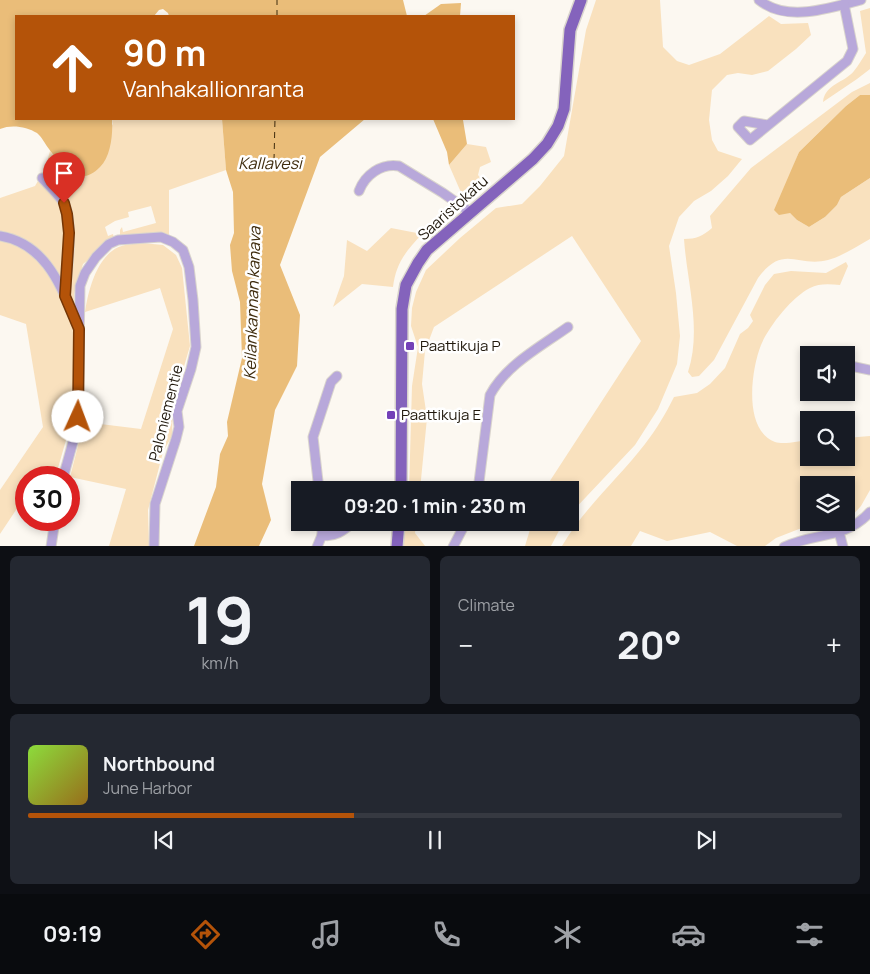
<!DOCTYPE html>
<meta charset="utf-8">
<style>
:root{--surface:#171b24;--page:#242831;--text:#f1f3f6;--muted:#9ea1a6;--line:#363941;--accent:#b45309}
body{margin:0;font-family:Manrope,sans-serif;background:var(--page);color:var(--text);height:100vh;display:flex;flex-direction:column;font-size:19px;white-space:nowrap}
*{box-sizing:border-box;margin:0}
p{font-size:16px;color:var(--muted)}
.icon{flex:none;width:28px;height:28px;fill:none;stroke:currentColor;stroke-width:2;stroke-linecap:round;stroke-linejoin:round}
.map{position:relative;height:546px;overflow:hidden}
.sheet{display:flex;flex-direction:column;gap:10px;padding:10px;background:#0d0f14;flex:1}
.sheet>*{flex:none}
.banner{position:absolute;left:15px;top:15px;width:500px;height:105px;border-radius:0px;box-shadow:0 2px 8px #0003;background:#b45309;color:#fff;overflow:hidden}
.tools{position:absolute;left:800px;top:346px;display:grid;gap:10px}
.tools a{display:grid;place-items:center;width:55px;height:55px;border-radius:0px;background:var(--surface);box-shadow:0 2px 8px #0003;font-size:25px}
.speed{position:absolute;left:15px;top:466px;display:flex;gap:10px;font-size:25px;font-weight:700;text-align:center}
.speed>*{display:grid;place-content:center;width:65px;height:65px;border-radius:50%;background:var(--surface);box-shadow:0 2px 8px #0003;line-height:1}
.speed .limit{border:8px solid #d22;background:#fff;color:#111}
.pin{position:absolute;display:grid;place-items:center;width:42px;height:42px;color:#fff;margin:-51px -21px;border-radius:50% 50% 50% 0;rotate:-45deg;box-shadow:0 0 5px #0007}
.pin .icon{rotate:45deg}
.me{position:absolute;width:55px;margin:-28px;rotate:2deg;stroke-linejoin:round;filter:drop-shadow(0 0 4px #0008)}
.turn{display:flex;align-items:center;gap:18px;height:105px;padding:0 25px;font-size:22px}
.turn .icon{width:65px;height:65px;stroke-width:2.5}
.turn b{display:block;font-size:35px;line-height:42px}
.big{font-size:38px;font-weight:700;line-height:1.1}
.sheet .tile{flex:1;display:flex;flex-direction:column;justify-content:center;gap:8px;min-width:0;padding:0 18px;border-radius:8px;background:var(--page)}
.sheet .dial{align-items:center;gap:0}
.dial b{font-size:65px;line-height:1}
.song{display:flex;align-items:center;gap:15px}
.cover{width:60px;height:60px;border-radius:8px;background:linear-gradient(135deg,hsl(90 70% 55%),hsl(40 70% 35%))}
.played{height:5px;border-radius:2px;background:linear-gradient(90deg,var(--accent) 40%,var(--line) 40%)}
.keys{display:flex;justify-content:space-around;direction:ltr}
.heat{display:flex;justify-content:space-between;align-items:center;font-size:28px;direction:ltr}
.sheet .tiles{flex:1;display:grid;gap:10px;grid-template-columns:1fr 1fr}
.tile:last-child{grid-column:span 2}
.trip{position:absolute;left:291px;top:481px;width:288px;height:50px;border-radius:0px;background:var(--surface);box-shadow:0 2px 8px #0003;font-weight:700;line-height:50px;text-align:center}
.tabs{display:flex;height:80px;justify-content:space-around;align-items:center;background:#090b0e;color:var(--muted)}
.tabs .icon{width:35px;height:35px}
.tabs .on{color:var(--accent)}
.tabs b{font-size:22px;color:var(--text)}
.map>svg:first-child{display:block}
.green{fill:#f9e1be}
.water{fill:#eabd79}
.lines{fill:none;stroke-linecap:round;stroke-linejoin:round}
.ferry{stroke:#3f2c0e;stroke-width:1;stroke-dasharray:6 5;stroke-linecap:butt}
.minor-casing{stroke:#d9d4cd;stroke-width:11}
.major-casing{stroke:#d9d4cd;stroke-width:14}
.minor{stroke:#b8a8da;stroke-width:9}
.major{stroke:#8463bc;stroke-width:11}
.route-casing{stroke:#753606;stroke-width:12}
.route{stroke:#b45309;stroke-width:9}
.poi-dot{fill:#7441b8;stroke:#fff;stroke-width:2}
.labels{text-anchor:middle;stroke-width:5;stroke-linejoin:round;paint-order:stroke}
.street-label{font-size:15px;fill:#21190d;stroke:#fff}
.poi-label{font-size:15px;fill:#21190d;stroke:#fff;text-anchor:start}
.water-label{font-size:16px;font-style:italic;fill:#3f2c0e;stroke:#fff}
</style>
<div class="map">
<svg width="870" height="547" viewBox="0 0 870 547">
<rect width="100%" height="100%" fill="#fcf8f1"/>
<g class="green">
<path d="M596,0H660L663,47L677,61L689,65L720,54L769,16L781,24L808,23L811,35L796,49L768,71L752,75L738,73L727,75L712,90L709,120L712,140L718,151L742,159L728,176L711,191L694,201L679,217L669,246L676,293L680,336L677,364L658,409L635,445L570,514V490H544L641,341L572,236L434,327L425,351L422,384L427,418L420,490H409L412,386L418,347L411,326L412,308L416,292L426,270L460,238L496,208L522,204L540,186L564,156L586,30Z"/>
<path d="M870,8V69L857,79L823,102C825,84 844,83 854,71C858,66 862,59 866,53L860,11Z"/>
<path d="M870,83V95H860L846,106L799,152L793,167L790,213L797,220L809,227L825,217L837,205L841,197L870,178V239C857,246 843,256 828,260C797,268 784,243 758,278L714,360L699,376L692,377L688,372C702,329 687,283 684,239C696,239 703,236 712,228L710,216L751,168L852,92Z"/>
<path d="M112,119H222L226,170L169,190V236H120V230L122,227L123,232L156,223L151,206L128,212L129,217L115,221L105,227L108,236L113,234L114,238L83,264L74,294V412L56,475L42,472L38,477L26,478V495L0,534V490L43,427L26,324L0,315V198L35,186L45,169L50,151L65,170L76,176L113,124Z"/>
<path d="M467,144L486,147L491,162L480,167L478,175L485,184L474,194L463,197L449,165Z"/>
<path d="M391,228L422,234C406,251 396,263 393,287L362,284L333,307L344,276L347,240L367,251Z"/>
<path d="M142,243L163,245L176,255L182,268L190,346L173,404L172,436L163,452L148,510L149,546H109L126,489L70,477L84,422L141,429L173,329L160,288L85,312C88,292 95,264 112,251C120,244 132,244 142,243Z"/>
<path d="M846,262L848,266L840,285C830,284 819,283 810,288C792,297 769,326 761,345C751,370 743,430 775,442C784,445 799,441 809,440V458H846V438L870,436V490L861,506L849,519L846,520V485H809V522L836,523L817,528L799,529L776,538L765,546H737L710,532L667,541L640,531L631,546H562C584,508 618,479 645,444C656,430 666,413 674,397L697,393L710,384L725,368L740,334L748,328L753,321L750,315L765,285L774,274L791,271L826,273Z"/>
<path d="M406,523H416L415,533L425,546H403Z"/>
<path d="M532,523H563L551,546H525Z"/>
</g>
<g class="water">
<path d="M0,0H403L407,16H169L168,13L163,9L159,10L154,16H16V119H112C113,134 111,156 100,167C79,189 62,167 49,149C45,144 42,137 37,133C27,127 12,124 0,129Z"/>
<path d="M461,3L460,16H424L441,4Z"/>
<path d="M860,95H870V178L841,197L837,205L825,217L809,227L797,220L790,213L779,215L774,210L799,152L846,106Z"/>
<path d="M222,119H365L320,157L280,265L300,315L297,366L275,410L262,484L271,520L259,546H194L216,487L220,454L228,436L227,422L242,358L240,302L232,271L230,245L234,233L233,192L226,170Z"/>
<path d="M433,119H463V120L467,144L449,165L447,152Z"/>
</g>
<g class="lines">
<g class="ferry">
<path d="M277,16V0"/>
<path d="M274,160L275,119"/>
</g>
<g class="minor-casing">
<g id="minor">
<path d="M759,0C787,23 829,8 861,0"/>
<path d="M768,125L744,121L738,127L750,140L847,61L853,49L844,4"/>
<path d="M42,178C49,186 60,196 65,205C74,227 67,271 65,295"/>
<path d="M359,191C365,175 381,163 399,166L443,193L470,212"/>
<path d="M0,236C47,244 61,287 78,326"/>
<path d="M846,365L870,370"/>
<path d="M63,478L76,431L78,417L80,286L85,273L96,257L109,244L118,240L161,237L173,242L183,250L189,267L193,300L196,347L191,369L177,411L179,427L176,439L155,504L154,547"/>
<path d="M319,490L313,437L331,382L337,376"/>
<path d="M478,490L490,395C506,365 540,347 568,327"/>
<path d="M322,522V535"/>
<path d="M839,532L843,547"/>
<path d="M51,547L55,520"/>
<path d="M317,547L322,535C335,538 344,530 354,522"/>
<path d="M453,547L466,522"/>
<path d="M784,547C815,532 845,540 870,512"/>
</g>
</g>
<g class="major-casing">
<g id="major">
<path d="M401,490L402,309L406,285L418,263L427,250L533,159L547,144L558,126L564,109L570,30L581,0"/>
<path d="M397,547L399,522"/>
</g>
</g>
<use href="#minor" class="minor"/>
<use href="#major" class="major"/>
</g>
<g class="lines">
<g class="route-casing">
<path id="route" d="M64,203L67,214L69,233L65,296L79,329L78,417"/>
</g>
<use href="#route" class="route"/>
</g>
<g class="poi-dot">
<rect x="405" y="341" width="10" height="10" rx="2.5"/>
<rect x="386" y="410" width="10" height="10" rx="2.5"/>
</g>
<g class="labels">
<g class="street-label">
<text transform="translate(453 208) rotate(-42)" y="5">Saaristokatu</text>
<text transform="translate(166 413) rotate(-76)" y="5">Paloniementie</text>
</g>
<g class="poi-label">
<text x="420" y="351">Paattikuja P</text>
<text x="401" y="420">Paattikuja E</text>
</g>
<g class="water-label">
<text x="270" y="169">Kallavesi</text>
<text transform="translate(252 303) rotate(-88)" y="6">Keilankannan kanava</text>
</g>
</g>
</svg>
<div class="tools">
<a><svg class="icon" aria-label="sound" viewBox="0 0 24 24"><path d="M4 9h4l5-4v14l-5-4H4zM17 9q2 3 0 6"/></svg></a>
<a><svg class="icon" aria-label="search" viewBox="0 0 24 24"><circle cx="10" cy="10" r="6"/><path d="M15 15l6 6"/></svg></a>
<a><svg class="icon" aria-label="layers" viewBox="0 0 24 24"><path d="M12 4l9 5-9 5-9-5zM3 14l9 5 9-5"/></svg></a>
</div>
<div class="speed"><div class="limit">30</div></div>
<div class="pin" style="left:64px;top:203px;background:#d93025"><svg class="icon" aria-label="arrive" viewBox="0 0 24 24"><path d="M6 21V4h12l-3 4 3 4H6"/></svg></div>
<svg class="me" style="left:78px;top:417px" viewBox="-20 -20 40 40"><circle r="19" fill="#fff"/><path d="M0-13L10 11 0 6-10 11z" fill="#b45309"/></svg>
<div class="trip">09:20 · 1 min · 230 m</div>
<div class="banner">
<div class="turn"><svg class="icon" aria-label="ahead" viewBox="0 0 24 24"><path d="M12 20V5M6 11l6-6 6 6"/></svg><div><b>90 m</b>Vanhakallionranta</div></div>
</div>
</div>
<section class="sheet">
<div class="tiles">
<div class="tile dial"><b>19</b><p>km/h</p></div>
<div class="tile"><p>Climate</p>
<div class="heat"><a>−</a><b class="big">20°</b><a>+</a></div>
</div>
<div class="tile">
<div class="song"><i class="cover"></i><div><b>Northbound</b><p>June Harbor</p></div></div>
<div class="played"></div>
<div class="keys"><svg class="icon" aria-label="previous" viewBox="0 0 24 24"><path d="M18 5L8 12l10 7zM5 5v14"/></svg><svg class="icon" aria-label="pause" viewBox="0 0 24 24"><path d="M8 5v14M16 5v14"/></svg><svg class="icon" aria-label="next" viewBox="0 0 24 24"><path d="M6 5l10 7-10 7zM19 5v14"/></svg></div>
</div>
</div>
</section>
<nav class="tabs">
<b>09:19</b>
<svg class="icon on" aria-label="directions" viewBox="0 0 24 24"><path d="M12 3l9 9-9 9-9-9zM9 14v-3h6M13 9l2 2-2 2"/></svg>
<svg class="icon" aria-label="music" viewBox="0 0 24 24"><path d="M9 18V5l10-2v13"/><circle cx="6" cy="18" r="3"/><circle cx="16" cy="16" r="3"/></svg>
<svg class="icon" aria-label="phone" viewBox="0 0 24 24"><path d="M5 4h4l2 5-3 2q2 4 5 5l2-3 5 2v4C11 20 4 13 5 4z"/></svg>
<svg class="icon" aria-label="climate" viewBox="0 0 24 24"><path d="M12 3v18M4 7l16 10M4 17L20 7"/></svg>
<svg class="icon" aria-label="car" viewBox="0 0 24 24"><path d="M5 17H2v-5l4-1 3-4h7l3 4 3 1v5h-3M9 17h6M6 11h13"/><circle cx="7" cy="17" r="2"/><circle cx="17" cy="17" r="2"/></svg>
<svg class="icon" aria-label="filters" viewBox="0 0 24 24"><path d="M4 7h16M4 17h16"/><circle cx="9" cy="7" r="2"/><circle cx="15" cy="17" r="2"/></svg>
</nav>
